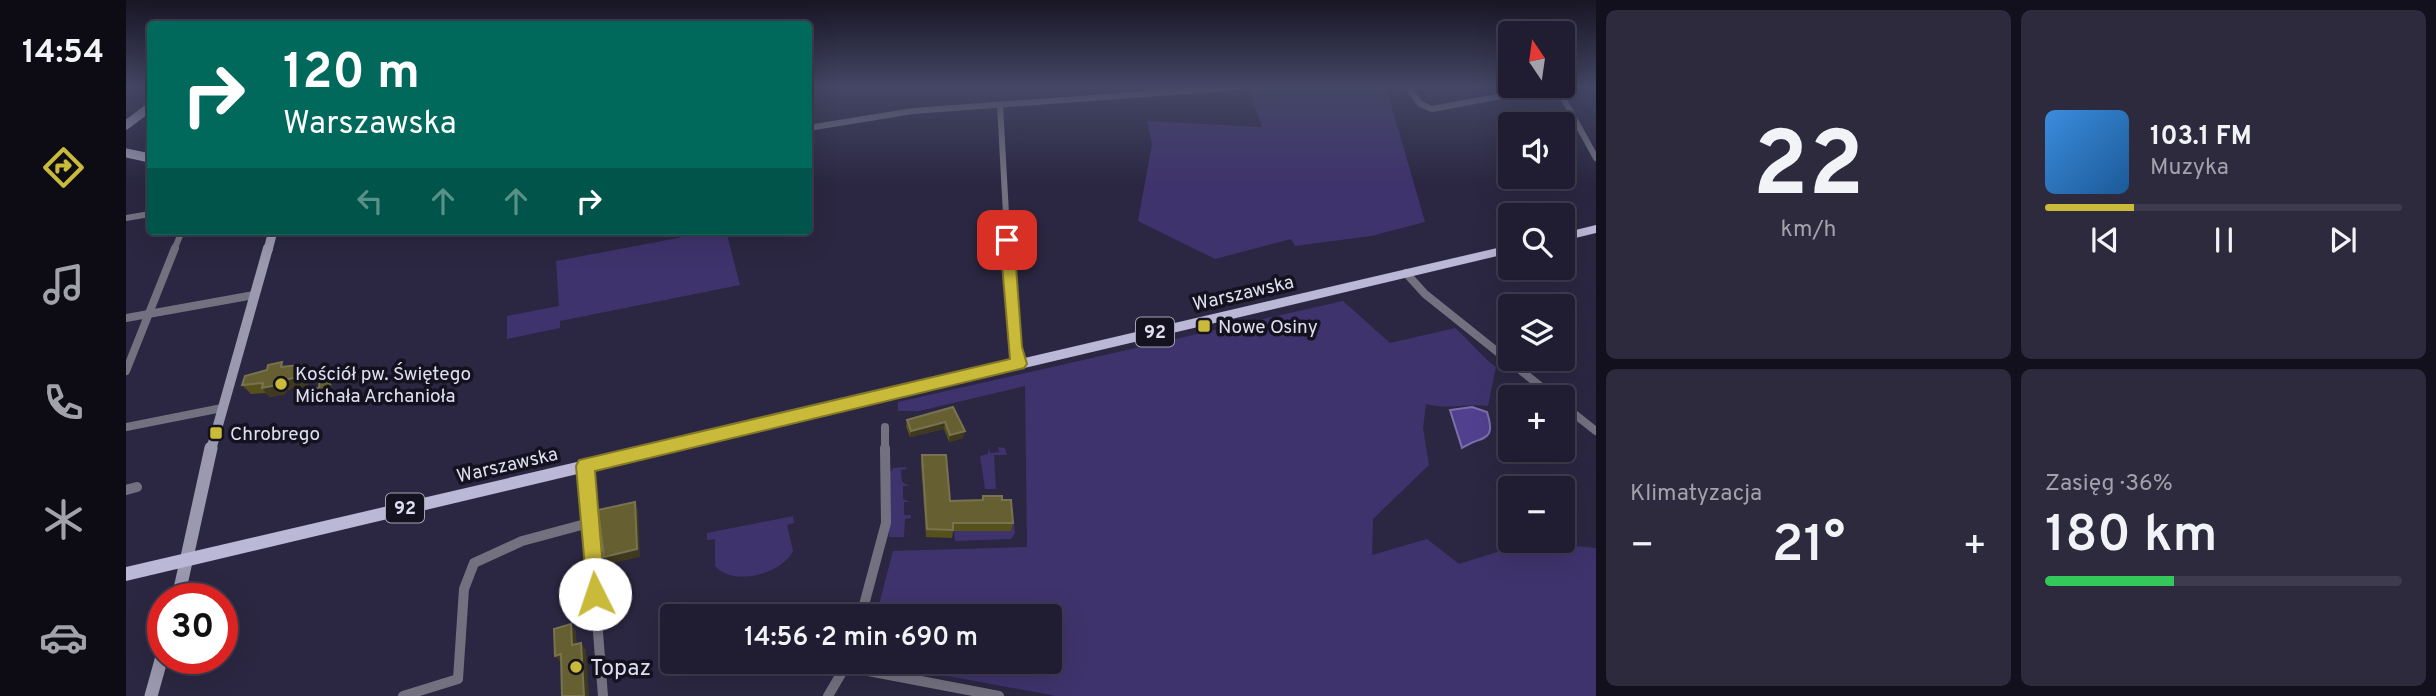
<!DOCTYPE html>
<html lang="pl">
<meta charset="utf-8">
<style>
:root{--surface:#201d32;--page:#2d2a3e;--text:#f1f3f6;--muted:#a2a2ac;--line:#3d3b4d;--accent:#caba3a}
body{margin:0;font-family:Overpass,sans-serif;background:var(--page);color:var(--text);height:100vh;display:flex;flex-direction:column;font-size:26px;white-space:nowrap}
*{box-sizing:border-box;margin:0}
p{font-size:23px;color:var(--muted)}
.icon{flex:none;width:38px;height:38px;fill:none;stroke:currentColor;stroke-width:2;stroke-linecap:round;stroke-linejoin:round}
.map{position:relative;flex:1;overflow:hidden}
.panel{display:flex;flex-direction:column;gap:10px;padding:10px;background:#12101c;width:840px}
.panel>*{flex:none}
.hud{position:absolute;left:21px;top:21px;width:665px;height:214px;border-radius:7px;box-shadow:0 7px 28px #0002,0 0 0 2px var(--line);background:#00695c;color:#fff;overflow:hidden}
.needle{width:46px;rotate:347deg}
.controls{position:absolute;left:1372px;top:21px;display:grid;gap:14px}
.controls a{display:grid;place-items:center;width:77px;height:77px;border-radius:7px;background:var(--surface);box-shadow:0 7px 28px #0002,0 0 0 2px var(--line);font-size:35px}
.speed{position:absolute;left:21px;top:583px;display:flex;gap:14px;font-size:35px;font-weight:700;text-align:center}
.speed>*{display:grid;place-content:center;width:91px;height:91px;border-radius:50%;background:var(--surface);box-shadow:0 7px 28px #0002,0 0 0 2px var(--line);line-height:1}
.speed .limit{border:10px solid #d22;background:#fff;color:#111}
.pin{position:absolute;display:grid;place-items:center;width:60px;height:60px;color:#fff;margin:-30px;border-radius:14px;box-shadow:0 4px 10px #0006}
.me{position:absolute;width:77px;margin:-38px;rotate:356deg;stroke-linejoin:round;filter:drop-shadow(0 0 5px #0008)}
.turn{display:flex;align-items:center;gap:24px;height:147px;padding:0 21px;font-size:32px}
.turn .icon{width:91px;height:91px;stroke-width:2.5}
.turn b{display:block;font-size:49px;line-height:60px}
.lanes{display:flex;align-items:center;height:66px;padding:0 21px;background:#0003;justify-content:center;gap:35px;direction:ltr}
.lanes .off{opacity:.35}
.big{font-size:52px;font-weight:600;line-height:1.1}
.panel .widget{flex:1;display:flex;flex-direction:column;justify-content:center;gap:10px;min-width:0;padding:0 24px;border-radius:10px;background:var(--page)}
.panel .dial{align-items:center;gap:0}
.dial b{font-size:91px;line-height:1}
.song{display:flex;align-items:center;gap:21px}
.cover{width:84px;height:84px;border-radius:10px;background:linear-gradient(135deg,hsl(210 70% 55%),hsl(210 70% 35%))}
.played{height:7px;border-radius:4px;background:linear-gradient(90deg,var(--accent) 25%,var(--line) 25%)}
.keys{display:flex;justify-content:space-around;direction:ltr}
.heat{display:flex;justify-content:space-between;align-items:center;font-size:38px;direction:ltr}
.charge{height:10px;border-radius:5px;background:linear-gradient(90deg,#34c759 36%,var(--line) 0)}
.panel .tiles{flex:1;display:grid;gap:10px;grid-template-columns:repeat(2,1fr)}
.trip{position:absolute;left:534px;top:604px;width:402px;height:70px;border-radius:7px;background:var(--surface);box-shadow:0 7px 28px #0002,0 0 0 2px var(--line);font-weight:600;line-height:70px;text-align:center}
main{display:flex;flex:1;min-height:0}
.menu{display:flex;flex-direction:column;width:126px;justify-content:space-around;align-items:center;background:#0d0c14;color:var(--muted)}
.menu .icon{width:49px;height:49px}
.menu .active{color:var(--accent)}
.menu b{font-size:32px;color:var(--text)}
.map>svg:first-child{display:block}
.green{fill:#3f336d}
.water{fill:#51408e;stroke:#7c70ac;stroke-width:2}
.lines{fill:none;stroke-linecap:round;stroke-linejoin:round}
.street-far2{stroke:#737180;stroke-width:6}
.street-far1{stroke:#737180;stroke-width:8}
.street{stroke:#737180;stroke-width:10}
.secondary-far2{stroke:#9b99b0;stroke-width:9}
.secondary-far1{stroke:#9b99b0;stroke-width:10}
.secondary{stroke:#9b99b0;stroke-width:13}
.primary{fill:#bbb7d6;fill-rule:evenodd}
.wall{fill:#56501a}
.shaded-wall{fill:#3f3920}
.building{fill:#655f31;stroke:#78734f;stroke-width:2}
.route{fill:#caba3a;stroke:#837926;stroke-width:2}
.poi-dot{fill:#caba3a;stroke:#13121e;stroke-width:2.5}
.labels{text-anchor:middle;stroke-width:7;stroke-linejoin:round;paint-order:stroke}
.shield{fill:#13121e;stroke:#a2a2b2;stroke-width:2}
.shield-label{font-size:18px;font-weight:bold;fill:#e0dff1}
.street-label{font-size:19px;fill:#e0dff1;stroke:#13121e}
.poi-label{font-size:19px;fill:#e0dff1;stroke:#13121e;text-anchor:start}
.near-poi-label{font-size:23px;fill:#e0dff1;stroke:#13121e;text-anchor:start}
</style>
<main>
<nav class="menu">
<b>14:54</b>
<svg class="icon active" aria-label="directions" viewBox="0 0 24 24"><path d="M12 3l9 9-9 9-9-9zM9 14v-3h6M13 9l2 2-2 2"/></svg>
<svg class="icon" aria-label="music" viewBox="0 0 24 24"><path d="M9 18V5l10-2v13"/><circle cx="6" cy="18" r="3"/><circle cx="16" cy="16" r="3"/></svg>
<svg class="icon" aria-label="phone" viewBox="0 0 24 24"><path d="M5 4h4l2 5-3 2q2 4 5 5l2-3 5 2v4C11 20 4 13 5 4z"/></svg>
<svg class="icon" aria-label="climate" viewBox="0 0 24 24"><path d="M12 3v18M4 7l16 10M4 17L20 7"/></svg>
<svg class="icon" aria-label="car" viewBox="0 0 24 24"><path d="M5 17H2v-5l4-1 3-4h7l3 4 3 1v5h-3M9 17h6M6 11h13"/><circle cx="7" cy="17" r="2"/><circle cx="17" cy="17" r="2"/></svg>
</nav>
<div class="map">
<svg width="1470" height="696" viewBox="0 0 1470 696">
<rect width="100%" height="100%" fill="#2b2742"/>
<g class="green">
<path d="M1148,87H1260L1299,222L1245,236L1169,246L1165,239L1089,259L1012,221L1026,144L1021,121L1136,127L1123,89Z"/>
<path d="M589,231H600L614,285L434,321V328L381,339V316L433,306L430,261Z"/>
<path d="M1217,301L1264,343L1329,328C1344,341 1353,354 1370,367L1362,406C1337,403 1324,410 1300,404L1297,428L1303,465L1247,519L1246,555L1301,539L1333,564L1403,542L1470,548V696H930L746,662H924V616H750L767,551L901,547L899,386L793,411H772V402Z"/>
<path d="M872,447L879,448L881,455H868L870,489H859L854,456L862,454V449L865,453L873,452Z"/>
<path d="M779,467L781,469L775,470L776,482L783,486H777V499L784,502H778V515H785V518L779,519L778,537H763V474L767,468Z"/>
<path d="M667,516L668,523L661,525L667,551C656,574 607,587 589,566V539L581,540V533Z"/>
<path d="M883,517H887L889,533L885,539L829,541L828,531H885Z"/>
</g>
<path class="water" d="M1346,407L1361,412C1371,443 1356,435 1336,448L1324,410Z"/>
<g class="lines">
<g class="street-far2">
<path d="M1282,87L1294,104L1306,109L1424,87"/>
<path d="M1431,87L1470,158"/>
<path d="M874,105L882,250"/>
<path d="M682,128L787,111L1115,87"/>
<path d="M0,218L24,214"/>
<path d="M48,250L56,231"/>
</g>
<g class="street-far1">
<path d="M882,248L893,364"/>
<path d="M1280,273L1299,294L1428,397"/>
<path d="M0,318L128,295"/>
<path d="M0,371L49,248"/>
<path d="M1437,405L1470,431"/>
<path d="M0,427L96,408"/>
<path d="M759,427V450"/>
</g>
<g class="street">
<path d="M459,466L477,696"/>
<path d="M0,490L11,487"/>
<path d="M735,616L760,523L759,448"/>
<path d="M721,664L737,670L873,696"/>
<path d="M277,696L332,679L338,589L348,563L396,541L463,523"/>
<path d="M702,696L722,662"/>
</g>
<g class="secondary-far2">
<path d="M0,125L24,107"/>
<path d="M0,153L24,158"/>
<path d="M142,250L147,231"/>
</g>
<path class="secondary-far1" d="M85,450L142,248"/>
<g class="secondary">
<path d="M52,598L85,448"/>
<path d="M25,696L37,653"/>
</g>
<g class="primary">
<path d="M1470,225V233L1437,241V233Z"/>
<path d="M1384,245V253L0,581V567Z"/>
</g>
</g>
<g class="wall">
<path d="M176,365L184,374L181,386L161,390L159,394L144,397L140,393L125,394L116,385L160,367Z"/>
<path d="M827,407L839,431L837,438L823,442L818,429L784,437L780,427L781,420Z"/>
<path d="M796,455L824,501L855,500L857,496L876,500L887,523L885,531H827L826,538L800,537L795,464Z"/>
</g>
<g class="shaded-wall">
<path d="M176,365L184,374L181,386L161,390L159,394L144,397L136,388L152,381Z"/>
<path d="M205,377L207,380L204,397L179,401L177,399L202,394Z"/>
<path d="M819,422L818,429L784,437L785,431Z"/>
<path d="M839,431L837,438L823,442L824,435Z"/>
<path d="M509,502L512,510L514,557L482,564L478,557Z"/>
<path d="M445,624L450,631L451,652L446,645Z"/>
<path d="M455,643L460,650L463,696H458Z"/>
<path d="M435,654L440,661L434,662L429,656Z"/>
</g>
<g class="building">
<path d="M156,362L155,367L176,365L173,377L152,381L151,385L136,388L137,383L116,385L119,376L141,370L142,365Z"/>
<path d="M205,377L202,394L177,399L179,391L193,388L194,379Z"/>
<path d="M827,407L839,431L824,435L819,422L785,431L781,420Z"/>
<path d="M796,455H820L824,501L857,500V496H876V500H885L887,523H827V530L801,529Z"/>
<path d="M509,502L511,549L478,557L472,510Z"/>
<path d="M445,624L446,645L455,643L458,696H436L435,654L429,656L428,629Z"/>
</g>
<linearGradient id="sky" x2="0" y2="1"><stop stop-color="#181524"/><stop offset="0.47" stop-color="#444765"/><stop offset="1" stop-color="#444765" stop-opacity="0"/></linearGradient>
<rect width="1470" height="184" fill="url(#sky)"/>
<path class="route" d="M881,235L888,240L896,347L901,364L898,368L469,471L479,594L476,601L469,604L462,601L450,466L453,460L884,359L874,240Z"/>
<g class="poi-dot">
<rect x="1071" y="319" width="14" height="14" rx="3.5"/>
<circle cx="155" cy="384" r="7"/>
<rect x="83" y="426" width="14" height="14" rx="3.5"/>
<circle cx="450" cy="667" r="7"/>
</g>
<g class="labels">
<g class="shield">
<rect x="1010" y="317.5" width="38" height="29" rx="5"/>
<rect x="260" y="493.5" width="38" height="29" rx="5"/>
</g>
<g class="shield-label">
<text x="1029" y="338">92</text>
<text x="279" y="514">92</text>
</g>
<g class="street-label">
<text transform="translate(1117 292) rotate(-13)" y="7">Warszawska</text>
<text transform="translate(381 464) rotate(-13)" y="7">Warszawska</text>
</g>
<g class="poi-label">
<text x="1092" y="333">Nowe Osiny</text>
<text x="169" y="380">Kościół pw. Świętego<tspan x="169" dy="22">Michała Archanioła</tspan></text>
<text x="104" y="440">Chrobrego</text>
</g>
<g class="near-poi-label">
<text x="464" y="675">Topaz</text>
</g>
</g>
</svg>
<div class="controls">
<a><svg class="needle" viewBox="-14 -14 28 28"><path d="M0-13l5 13h-10z" fill="#e53935"/><path d="M0 13l5-13h-10z" fill="#a2a2ac"/></svg></a>
<a><svg class="icon" aria-label="sound" viewBox="0 0 24 24"><path d="M4 9h4l5-4v14l-5-4H4zM17 9q2 3 0 6"/></svg></a>
<a><svg class="icon" aria-label="search" viewBox="0 0 24 24"><circle cx="10" cy="10" r="6"/><path d="M15 15l6 6"/></svg></a>
<a><svg class="icon" aria-label="layers" viewBox="0 0 24 24"><path d="M12 4l9 5-9 5-9-5zM3 14l9 5 9-5"/></svg></a>
<a>+</a>
<a>−</a>
</div>
<div class="speed"><div class="limit">30</div></div>
<div class="pin" style="left:881px;top:240px;background:#d93025"><svg class="icon" aria-label="arrive" viewBox="0 0 24 24"><path d="M6 21V4h12l-3 4 3 4H6"/></svg></div>
<svg class="me" style="left:469px;top:594px" viewBox="-20 -20 40 40"><circle r="19" fill="#fff"/><path d="M0-13L10 11 0 6-10 11z" fill="#caba3a"/></svg>
<div class="trip">14:56 · 2 min · 690 m</div>
<div class="hud">
<div class="turn"><svg class="icon" aria-label="right" viewBox="0 0 24 24"><path d="M7 20v-9h11M14 6l5 5-5 5"/></svg><div><b>120 m</b>Warszawska</div></div>
<div class="lanes"><svg class="icon off" aria-label="left" viewBox="0 0 24 24"><path d="M17 20v-9H6M10 6l-5 5 5 5"/></svg><svg class="icon off" aria-label="ahead" viewBox="0 0 24 24"><path d="M12 20V5M6 11l6-6 6 6"/></svg><svg class="icon off" aria-label="ahead" viewBox="0 0 24 24"><path d="M12 20V5M6 11l6-6 6 6"/></svg><svg class="icon" aria-label="right" viewBox="0 0 24 24"><path d="M7 20v-9h11M14 6l5 5-5 5"/></svg></div>
</div>
</div>
<section class="panel">
<div class="tiles">
<div class="widget dial"><b>22</b><p>km/h</p></div>
<div class="widget">
<div class="song"><i class="cover"></i><div><b>103.1 FM</b><p>Muzyka</p></div></div>
<div class="played"></div>
<div class="keys"><svg class="icon" aria-label="previous" viewBox="0 0 24 24"><path d="M18 5L8 12l10 7zM5 5v14"/></svg><svg class="icon" aria-label="pause" viewBox="0 0 24 24"><path d="M8 5v14M16 5v14"/></svg><svg class="icon" aria-label="next" viewBox="0 0 24 24"><path d="M6 5l10 7-10 7zM19 5v14"/></svg></div>
</div>
<div class="widget"><p>Klimatyzacja</p>
<div class="heat"><a>−</a><b class="big">21°</b><a>+</a></div>
</div>
<div class="widget"><p>Zasięg · 36%</p><b class="big">180 km</b><div class="charge"></div></div>
</div>
</section>
</main>
